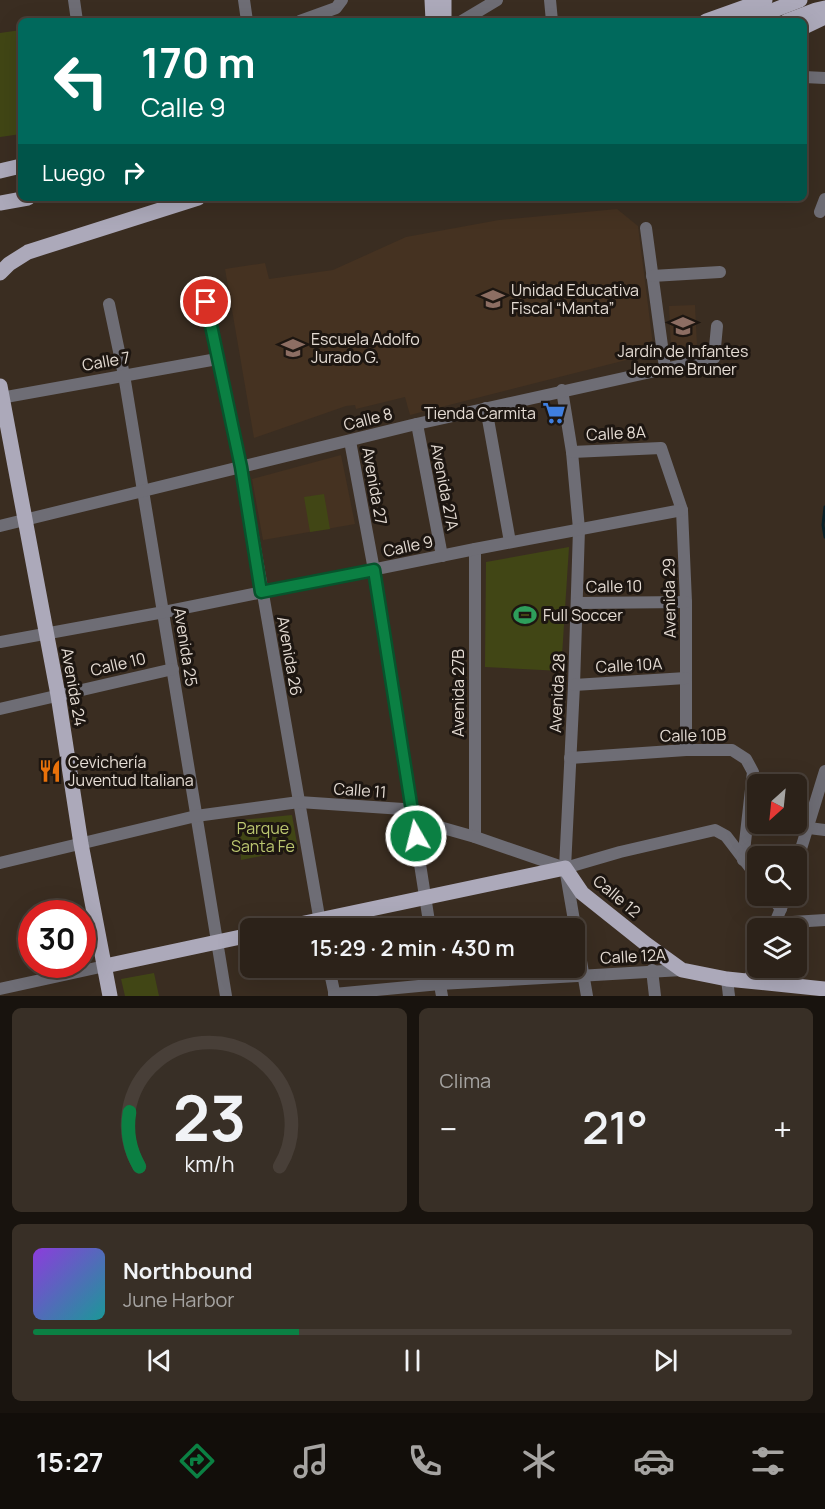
<!DOCTYPE html>
<html lang="es">
<meta charset="utf-8">
<style>
:root{--surface:#2c2219;--page:#382f26;--text:#f1f3f6;--muted:#a6a4a2;--line:#483f38;--accent:#0b8043}
body{margin:0;font-family:Manrope,sans-serif;background:var(--page);color:var(--text);height:100vh;display:flex;flex-direction:column;font-size:22px;white-space:nowrap}
*{box-sizing:border-box;margin:0}
p{font-size:20px;color:var(--muted)}
.icon{flex:none;width:33px;height:33px;fill:none;stroke:currentColor;stroke-width:2;stroke-linecap:round;stroke-linejoin:round}
.map{position:relative;height:996px;overflow:hidden}
.details{display:flex;flex-direction:column;gap:12px;padding:12px;background:#18130e;flex:1}
.details>*{flex:none}
.banner{position:absolute;left:18px;top:18px;width:789px;height:183px;border-radius:9px;box-shadow:0 6px 24px #0002,0 0 0 2px var(--line);background:#00695c;color:#fff;overflow:hidden}
.needle{width:39px;rotate:207deg}
.buttons{position:absolute;left:747px;top:774px;display:grid;gap:12px}
.buttons a{display:grid;place-items:center;width:60px;height:60px;border-radius:9px;background:var(--surface);box-shadow:0 6px 24px #0002,0 0 0 2px var(--line);font-size:30px}
.speed{position:absolute;left:18px;top:900px;display:flex;gap:12px;font-size:30px;font-weight:700;text-align:center}
.speed>*{display:grid;place-content:center;width:78px;height:78px;border-radius:50%;background:var(--surface);box-shadow:0 6px 24px #0002,0 0 0 2px var(--line);line-height:1}
.speed .limit{border:9px solid #d22;background:#fff;color:#111}
.pin{position:absolute;display:grid;place-items:center;width:51px;height:51px;color:#fff;margin:-26px;border:3px solid #fff;border-radius:50%;box-shadow:0 2px 6px #0007}
.me{position:absolute;width:66px;margin:-33px;rotate:352deg;stroke-linejoin:round;filter:drop-shadow(0 0 4px #0008)}
.turn{display:flex;align-items:center;gap:21px;height:126px;padding:0 24px;font-size:27px}
.turn .icon{width:78px;height:78px;stroke-width:2.5}
.turn b{display:block;font-size:42px;line-height:51px}
.then{display:flex;align-items:center;height:57px;padding:0 24px;background:#0003;gap:12px;font-size:22px}
.big{font-size:45px;font-weight:600;line-height:1.1}
.details .tile{flex:1;display:flex;flex-direction:column;justify-content:center;gap:9px;min-width:0;padding:0 21px;border-radius:9px;background:var(--page)}
.details .dial{align-items:center;gap:0}
.dial svg{height:156px;overflow:visible;fill:none;stroke:var(--line);stroke-width:7;stroke-linecap:round;text-anchor:middle}
.dial text{fill:var(--text);stroke:none}
.song{display:flex;align-items:center;gap:18px}
.cover{width:72px;height:72px;border-radius:9px;background:linear-gradient(135deg,hsl(270 70% 55%),hsl(180 70% 35%))}
.played{height:6px;border-radius:3px;background:linear-gradient(90deg,var(--accent) 35%,var(--line) 35%)}
.keys{display:flex;justify-content:space-around;direction:ltr}
.heat{display:flex;justify-content:space-between;align-items:center;font-size:33px;direction:ltr}
.details .tiles{flex:1;display:grid;gap:12px;grid-template-columns:1fr 1fr}
.tile:last-child{grid-column:span 2}
.trip{position:absolute;left:240px;top:918px;width:345px;height:60px;border-radius:9px;background:var(--surface);box-shadow:0 6px 24px #0002,0 0 0 2px var(--line);font-weight:600;line-height:60px;text-align:center}
.menu{display:flex;height:96px;justify-content:space-around;align-items:center;background:#120e0a;color:var(--muted)}
.menu .icon{width:42px;height:42px}
.menu .on{color:var(--accent)}
.menu b{font-size:27px;color:var(--text)}
.map>svg:first-child{display:block}
.built{fill:#453221}
.green{fill:#414615}
.lines{fill:none;stroke-linecap:round;stroke-linejoin:round}
.stream{stroke:#092129;stroke-width:3}
.minor{stroke:#6e6d75;stroke-width:12}
.major{stroke:#aca9ba;stroke-width:15}
.route-casing{stroke:#07532c;stroke-width:15}
.route{stroke:#0b8043;stroke-width:10}
.labels{text-anchor:middle;stroke-width:6;stroke-linejoin:round;paint-order:stroke}
.poi-label{font-size:16px;fill:#e5dcd4;stroke:#1d1611;text-anchor:start}
.street-label{font-size:16px;fill:#e5dcd4;stroke:#1d1611}
.park-label{font-size:16px;fill:#bcc770;stroke:#1d1611}
</style>
<div class="map">
<svg width="825" height="996" viewBox="0 0 825 996">
<rect width="100%" height="100%" fill="#3a2d21"/>
<g class="built">
<path d="M617,209L638,226L654,353L410,415L405,397L356,409L355,405L346,406L254,438L225,269L265,263L269,279L333,270L406,237L499,220Z"/>
<path d="M695,305L697,346L671,347L669,306Z"/>
<path d="M341,455L355,524L263,540L252,479Z"/>
</g>
<g class="green">
<path d="M21,30V134L0,137V33Z"/>
<path d="M324,494L330,529L310,532L304,497Z"/>
<path d="M569,547L561,671L485,667L486,562Z"/>
<path d="M292,815L298,849L241,860L240,820Z"/>
<path d="M154,973L159,996H125L121,979Z"/>
</g>
<g class="lines">
<path class="stream" d="M825,507L823,525L825,537"/>
<g class="minor">
<path d="M74,0L77,21"/>
<path d="M244,0L247,21"/>
<path d="M550,0L552,21"/>
<path d="M300,21L336,8L342,0"/>
<path d="M462,21L497,0"/>
<path d="M804,77L825,78"/>
<path d="M820,212L825,199"/>
<path d="M646,228L665,368"/>
<path d="M652,276L720,272"/>
<path d="M203,283L241,467L321,928"/>
<path d="M109,304L124,375L226,996"/>
<path d="M562,390L572,452L579,529L574,685L565,868L587,996"/>
<path d="M0,398L217,359"/>
<path d="M486,408L510,542"/>
<path d="M417,424L442,556"/>
<path d="M350,441L374,570L430,928"/>
<path d="M572,452L661,448L682,510L686,602V750"/>
<path d="M0,526L412,425L714,358L717,326"/>
<path d="M475,549V837"/>
<path d="M577,603L686,602"/>
<path d="M0,642L164,612L475,549L682,510"/>
<path d="M574,685L686,678"/>
<path d="M0,709L173,669"/>
<path d="M570,758L686,750H732L746,759L753,772L743,860"/>
<path d="M809,828L825,830"/>
<path d="M0,863L196,816L299,802L403,809L422,822L475,837L565,868L620,852L715,830L726,836L758,878"/>
<path d="M796,865L825,771"/>
<path d="M771,896L781,909"/>
<path d="M776,923L825,920"/>
<path d="M773,928L786,896"/>
<path d="M329,968L335,996"/>
<path d="M437,968L442,996"/>
<path d="M652,970L655,996"/>
<path d="M727,979L729,996"/>
<path d="M748,981L758,961"/>
<path d="M0,989L105,966"/>
<path d="M334,994L440,984L682,970"/>
</g>
<g class="major">
<path d="M432,0L433,21"/>
<path d="M444,0V21"/>
<path d="M706,21L765,0"/>
<path d="M746,21L800,0"/>
<path d="M787,21L816,10L825,8"/>
<path d="M804,27L825,17"/>
<path d="M0,171L21,166"/>
<path d="M0,203L28,198"/>
<path d="M0,273L9,264L28,252L198,198"/>
<path d="M0,386L58,695L81,844L110,996"/>
<path d="M281,928L565,868L582,893L646,944L682,970L727,979L825,989"/>
<path d="M105,966L250,935"/>
</g>
</g>
<g class="lines">
<g class="route-casing">
<path id="route" d="M206,302L241,467L261,592L374,570L416,836"/>
</g>
<use href="#route" class="route"/>
</g>
<defs>
<g id="school-bare" transform="scale(1.8)"><path d="M0-5L7-2L0 1L-7-2ZM-4 1L0 2.5L4 1V4Q0 6-4 4Z" fill="#8d6e63" stroke="#1d1611" stroke-width="2.5" paint-order="stroke"/></g>
<g id="supermarket-bare" transform="scale(1.8)"><path d="M-6-5.5h2.5l.6 2H6L4.5 2H-2.5L-4.4-4H-6ZM-1.5 3.2a1.3 1.3 0 1 0 .1 0ZM3 3.2a1.3 1.3 0 1 0 .1 0Z" fill="#3f7fe0" stroke="#1d1611" stroke-width="2.5" paint-order="stroke"/></g>
<g id="stadium-bare" transform="scale(1.8)"><path d="M0-5a6.5 5 0 1 0 0 10a6.5 5 0 1 0 0-10ZM-3.5-1.8h7v3.6h-7Z" fill="#2e9e5b" stroke="#1d1611" stroke-width="2.5" paint-order="stroke"/></g>
<g id="restaurant-bare" transform="scale(1.8)"><path d="M-5-6h1v4h1v-4h1v4h1v-4h1v5L-1.5 .5V6h-2V.5L-5-1ZM5-6V6H3V1.5H1.5Q1.5-4 5-6Z" fill="#e8710a" stroke="#1d1611" stroke-width="2.5" paint-order="stroke"/></g>
</defs>
<g fill-rule="evenodd">
<use href="#school-bare" x="493" y="299"/>
<use href="#school-bare" x="683" y="326"/>
<use href="#school-bare" x="293" y="348"/>
<use href="#supermarket-bare" x="554" y="413"/>
<use href="#stadium-bare" x="525" y="615"/>
<use href="#restaurant-bare" x="50" y="771"/>
</g>
<g class="labels">
<g class="poi-label">
<text x="511" y="296">Unidad Educativa<tspan x="511" dy="18">Fiscal “Manta”</tspan></text>
<text x="311" y="345">Escuela Adolfo<tspan x="311" dy="18">Jurado G.</tspan></text>
<text x="683" y="357" text-anchor="middle">Jardín de Infantes<tspan x="683" dy="18">Jerome Bruner</tspan></text>
<text x="536" y="419" text-anchor="end">Tienda Carmita</text>
<text x="543" y="621">Full Soccer</text>
<text x="68" y="768">Cevichería<tspan x="68" dy="18">Juventud Italiana</tspan></text>
</g>
<g class="street-label">
<text transform="translate(106 361) rotate(-10)" y="6">Calle 7</text>
<text transform="translate(368 419) rotate(-14)" y="6">Calle 8</text>
<text transform="translate(616 433) rotate(-3)" y="6">Calle 8A</text>
<text transform="translate(375 486) rotate(80)" y="6">Avenida 27</text>
<text transform="translate(445 487) rotate(79)" y="6">Avenida 27A</text>
<text transform="translate(408 546) rotate(-12)" y="6">Calle 9</text>
<text transform="translate(614 586) rotate(-1)" y="6">Calle 10</text>
<text transform="translate(669 598) rotate(-91)" y="6">Avenida 29</text>
<text transform="translate(186 647) rotate(81)" y="6">Avenida 25</text>
<text transform="translate(290 656) rotate(80)" y="6">Avenida 26</text>
<text transform="translate(118 664) rotate(-13)" y="6">Calle 10</text>
<text transform="translate(629 665) rotate(-3)" y="6">Calle 10A</text>
<text transform="translate(74 687) rotate(80)" y="6">Avenida 24</text>
<text transform="translate(458 693) rotate(-90)" y="6">Avenida 27B</text>
<text transform="translate(557 693) rotate(-87)" y="6">Avenida 28</text>
<text transform="translate(693 735) rotate(-1)" y="6">Calle 10B</text>
<text transform="translate(360 790) rotate(4)" y="6">Calle 11</text>
<text transform="translate(617 896) rotate(40)" y="6">Calle 12</text>
<text transform="translate(633 956) rotate(-3)" y="6">Calle 12A</text>
</g>
<g class="park-label">
<text x="263" y="834">Parque<tspan x="263" dy="18">Santa Fe</tspan></text>
</g>
</g>
</svg>
<div class="buttons">
<a><svg class="needle" viewBox="-14 -14 28 28"><path d="M0-13l5 13h-10z" fill="#e53935"/><path d="M0 13l5-13h-10z" fill="#a6a4a2"/></svg></a>
<a><svg class="icon" aria-label="search" viewBox="0 0 24 24"><circle cx="10" cy="10" r="6"/><path d="M15 15l6 6"/></svg></a>
<a><svg class="icon" aria-label="layers" viewBox="0 0 24 24"><path d="M12 4l9 5-9 5-9-5zM3 14l9 5 9-5"/></svg></a>
</div>
<div class="speed"><div class="limit">30</div></div>
<div class="pin" style="left:206px;top:302px;background:#d93025"><svg class="icon" aria-label="arrive" viewBox="0 0 24 24"><path d="M6 21V4h12l-3 4 3 4H6"/></svg></div>
<svg class="me" style="left:416px;top:836px" viewBox="-20 -20 40 40"><circle r="17" fill="#0b8043" stroke="#fff" stroke-width="3"/><path d="M0-11L8 9 0 5-8 9z" fill="#fff"/></svg>
<div class="trip">15:29 · 2 min · 430 m</div>
<div class="banner">
<div class="turn"><svg class="icon" aria-label="left" viewBox="0 0 24 24"><path d="M17 20v-9H6M10 6l-5 5 5 5"/></svg><div><b>170 m</b>Calle 9</div></div>
<div class="then">Luego<svg class="icon" aria-label="right" viewBox="0 0 24 24"><path d="M7 20v-9h11M14 6l5 5-5 5"/></svg></div>
</div>
</div>
<section class="details">
<div class="tiles">
<div class="tile dial"><svg viewBox="0 0 100 80">
<path d="M14 69A42 42 0 1 1 86 69"/>
<path d="M14 69A42 42 0 0 1 9 41" stroke="#0b8043"/>
<text x="50" y="56" font-size="32" font-weight="700">23</text>
<text x="50" y="72" font-size="11">km/h</text>
</svg></div>
<div class="tile"><p>Clima</p>
<div class="heat"><a>−</a><b class="big">21°</b><a>+</a></div>
</div>
<div class="tile">
<div class="song"><i class="cover"></i><div><b>Northbound</b><p>June Harbor</p></div></div>
<div class="played"></div>
<div class="keys"><svg class="icon" aria-label="previous" viewBox="0 0 24 24"><path d="M18 5L8 12l10 7zM5 5v14"/></svg><svg class="icon" aria-label="pause" viewBox="0 0 24 24"><path d="M8 5v14M16 5v14"/></svg><svg class="icon" aria-label="next" viewBox="0 0 24 24"><path d="M6 5l10 7-10 7zM19 5v14"/></svg></div>
</div>
</div>
</section>
<nav class="menu">
<b>15:27</b>
<svg class="icon on" aria-label="directions" viewBox="0 0 24 24"><path d="M12 3l9 9-9 9-9-9zM9 14v-3h6M13 9l2 2-2 2"/></svg>
<svg class="icon" aria-label="music" viewBox="0 0 24 24"><path d="M9 18V5l10-2v13"/><circle cx="6" cy="18" r="3"/><circle cx="16" cy="16" r="3"/></svg>
<svg class="icon" aria-label="phone" viewBox="0 0 24 24"><path d="M5 4h4l2 5-3 2q2 4 5 5l2-3 5 2v4C11 20 4 13 5 4z"/></svg>
<svg class="icon" aria-label="climate" viewBox="0 0 24 24"><path d="M12 3v18M4 7l16 10M4 17L20 7"/></svg>
<svg class="icon" aria-label="car" viewBox="0 0 24 24"><path d="M5 17H2v-5l4-1 3-4h7l3 4 3 1v5h-3M9 17h6M6 11h13"/><circle cx="7" cy="17" r="2"/><circle cx="17" cy="17" r="2"/></svg>
<svg class="icon" aria-label="filters" viewBox="0 0 24 24"><path d="M4 7h16M4 17h16"/><circle cx="9" cy="7" r="2"/><circle cx="15" cy="17" r="2"/></svg>
</nav>
